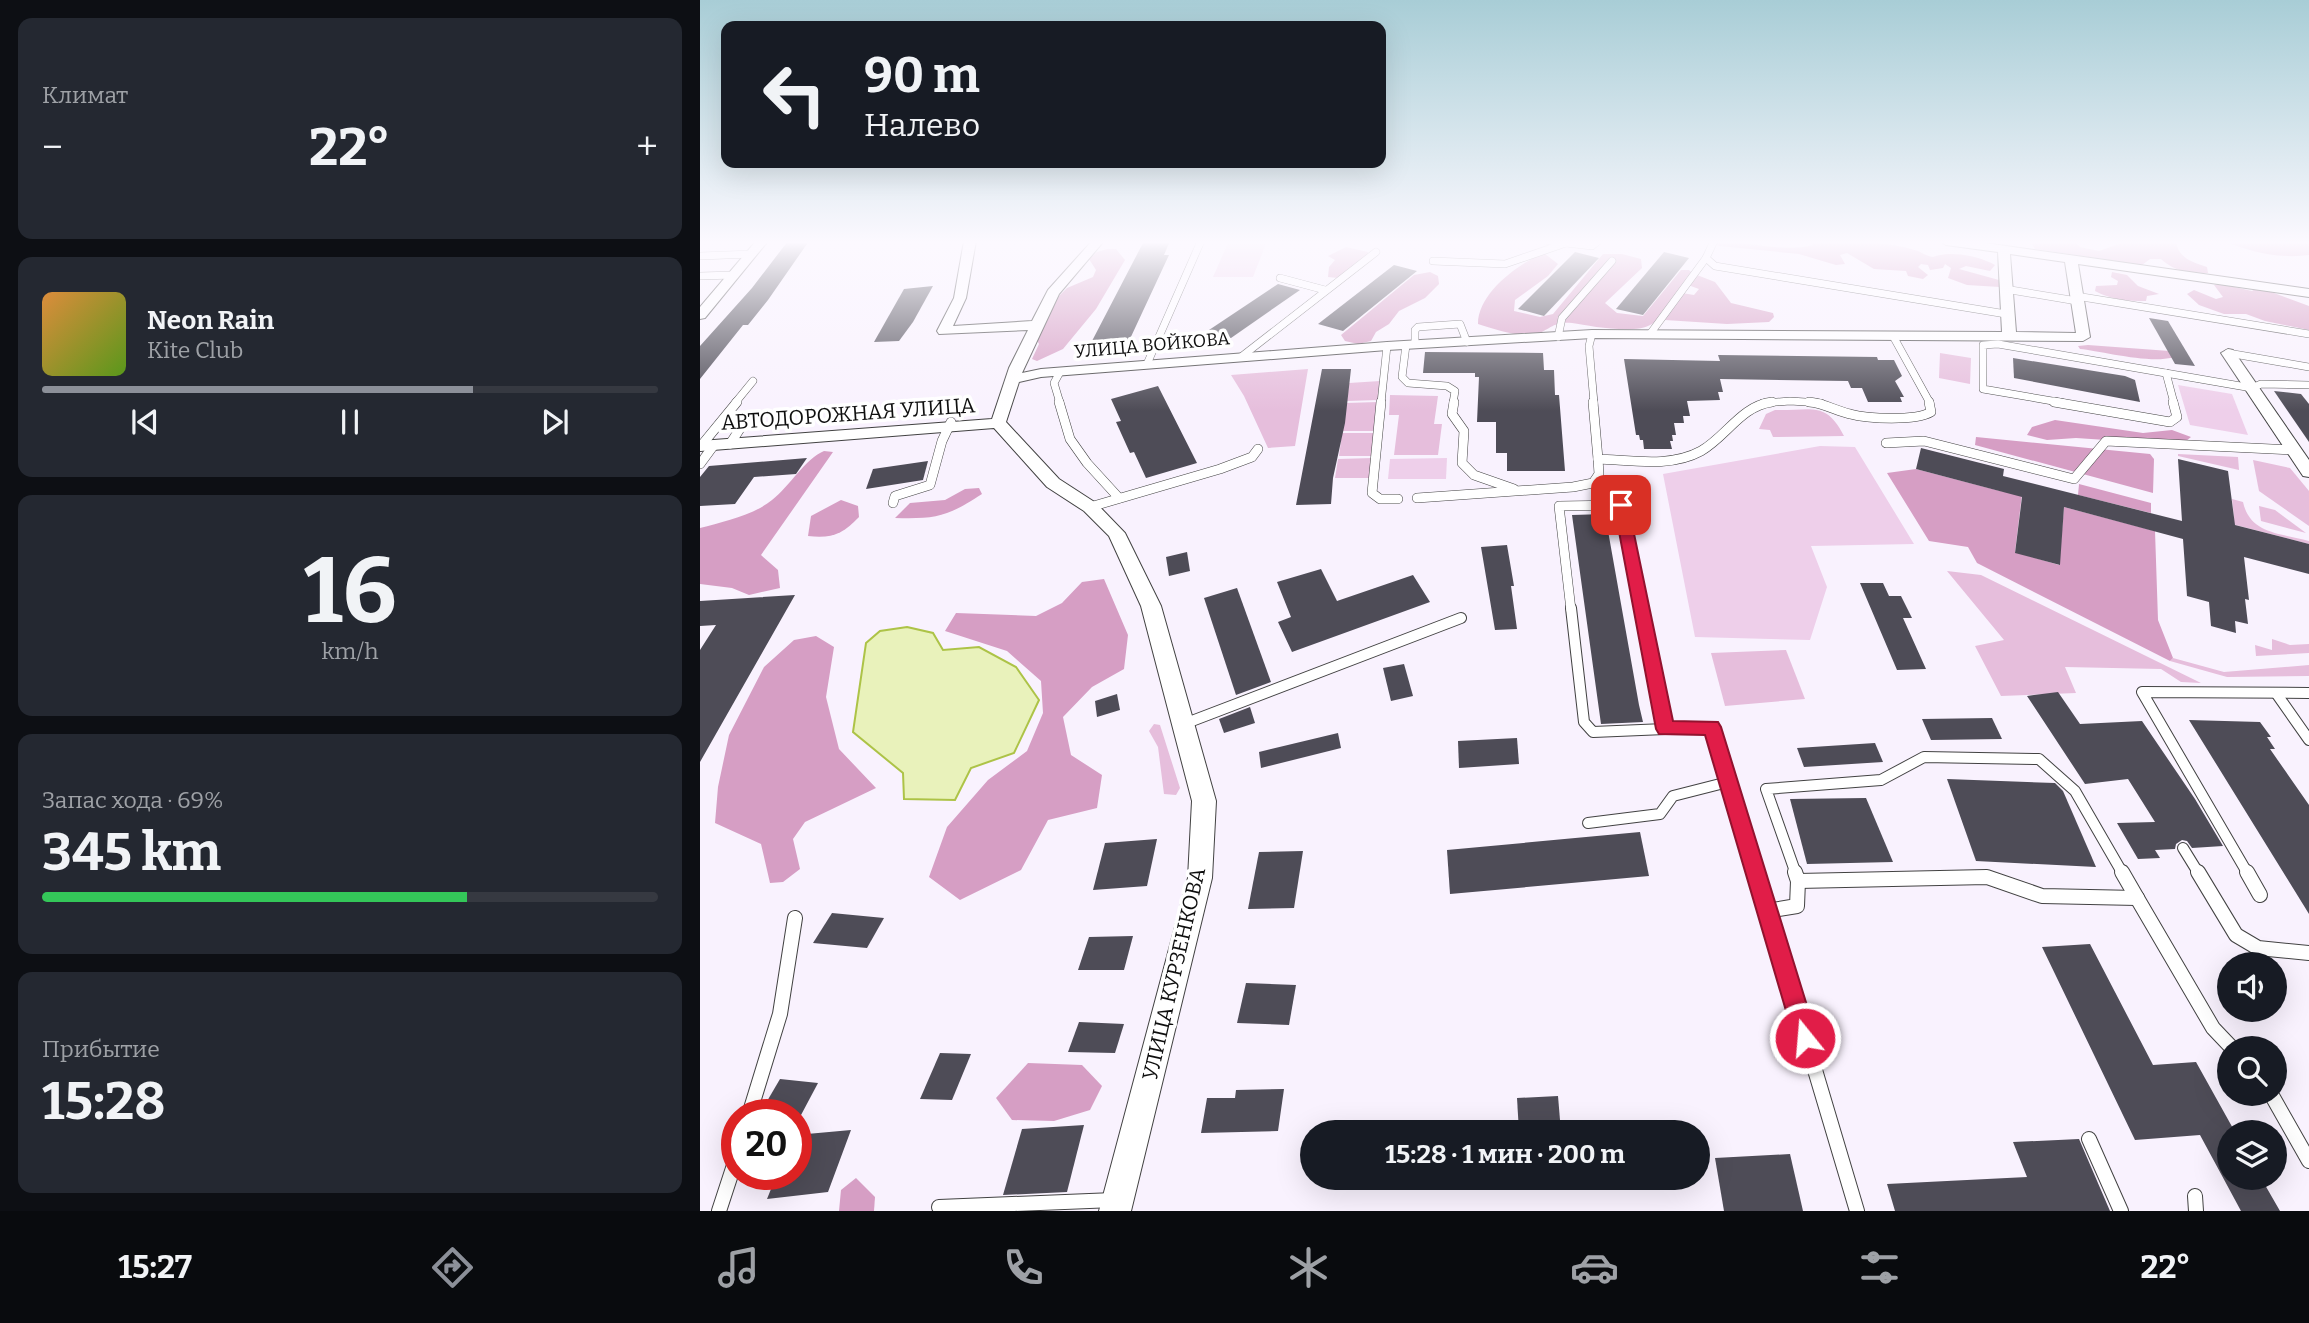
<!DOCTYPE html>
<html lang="ru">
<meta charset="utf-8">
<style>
:root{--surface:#171b24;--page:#242831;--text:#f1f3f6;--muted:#9ea1a6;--line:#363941;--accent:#8c9099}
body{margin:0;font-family:Bitter,serif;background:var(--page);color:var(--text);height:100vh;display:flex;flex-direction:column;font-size:26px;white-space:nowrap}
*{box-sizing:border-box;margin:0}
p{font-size:23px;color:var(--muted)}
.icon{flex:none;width:38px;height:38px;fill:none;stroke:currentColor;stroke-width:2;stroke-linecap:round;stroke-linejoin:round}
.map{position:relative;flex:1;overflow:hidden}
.details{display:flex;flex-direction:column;gap:18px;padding:18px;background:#0d0f14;width:700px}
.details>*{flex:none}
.top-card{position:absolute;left:21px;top:21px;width:665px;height:147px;border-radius:14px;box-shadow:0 7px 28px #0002;background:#171b24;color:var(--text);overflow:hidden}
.fabs{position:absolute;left:1517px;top:952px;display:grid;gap:14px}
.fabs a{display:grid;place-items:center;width:70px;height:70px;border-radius:50%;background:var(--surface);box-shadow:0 7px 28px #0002;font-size:35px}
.speed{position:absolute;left:21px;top:1099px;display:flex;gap:14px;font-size:35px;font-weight:700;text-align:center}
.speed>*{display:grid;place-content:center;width:91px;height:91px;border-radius:50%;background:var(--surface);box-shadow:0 7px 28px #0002;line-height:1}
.speed .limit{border:10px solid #d22;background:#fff;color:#111}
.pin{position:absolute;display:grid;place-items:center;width:60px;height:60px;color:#fff;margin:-30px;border-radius:14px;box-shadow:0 4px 10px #0006}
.me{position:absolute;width:77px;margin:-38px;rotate:343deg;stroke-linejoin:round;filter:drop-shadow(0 0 5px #0008)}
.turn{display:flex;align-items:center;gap:24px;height:147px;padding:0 28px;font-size:32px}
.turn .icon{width:91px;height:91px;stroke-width:2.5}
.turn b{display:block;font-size:49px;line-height:60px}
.big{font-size:52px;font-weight:700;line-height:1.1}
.details .tile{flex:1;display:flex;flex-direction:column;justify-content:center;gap:10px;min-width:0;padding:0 24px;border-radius:14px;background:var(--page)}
.details .dial{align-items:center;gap:0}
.dial b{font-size:91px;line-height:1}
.song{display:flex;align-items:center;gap:21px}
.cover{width:84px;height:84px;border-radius:10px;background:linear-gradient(135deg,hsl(30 70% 55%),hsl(90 70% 35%))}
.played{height:7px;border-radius:4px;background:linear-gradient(90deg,var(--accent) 70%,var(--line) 70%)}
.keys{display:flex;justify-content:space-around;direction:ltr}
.heat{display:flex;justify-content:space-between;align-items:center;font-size:38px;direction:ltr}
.charge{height:10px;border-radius:5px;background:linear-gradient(90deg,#34c759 69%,var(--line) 0)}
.trip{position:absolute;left:600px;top:1120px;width:410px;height:70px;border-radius:35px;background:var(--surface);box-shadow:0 7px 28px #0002;font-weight:700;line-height:70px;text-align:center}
.dock{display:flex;height:112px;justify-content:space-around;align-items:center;background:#090b0e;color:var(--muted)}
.dock .icon{width:49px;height:49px}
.dock .active{color:var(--accent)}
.dock b{font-size:32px;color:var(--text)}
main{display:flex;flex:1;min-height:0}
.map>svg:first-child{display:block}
.green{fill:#e6bedc}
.forest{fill:#d69ec4}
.pitch{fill:#eecfea}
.water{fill:#e9f2bb;stroke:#adc347;stroke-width:2}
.building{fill:#4e4c57}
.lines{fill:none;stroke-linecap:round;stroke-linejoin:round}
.service-far3-casing{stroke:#424242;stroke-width:8}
.service-far2-casing{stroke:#424242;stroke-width:10}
.service-far1-casing{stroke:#424242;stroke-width:12}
.service-casing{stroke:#424242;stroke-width:16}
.minor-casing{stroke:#424242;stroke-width:2}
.service-far3{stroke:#fff;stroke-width:7}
.service-far2{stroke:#fff;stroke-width:9}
.service-far1{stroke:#fff;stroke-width:10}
.service{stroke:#fff;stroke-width:14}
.minor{fill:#fff;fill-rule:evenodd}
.route{fill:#e11d48;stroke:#92132f;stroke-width:2}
.labels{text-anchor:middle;stroke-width:7;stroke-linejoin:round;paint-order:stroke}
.far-street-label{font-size:18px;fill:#0f0f0f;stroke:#fff}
.street-label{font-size:21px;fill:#0f0f0f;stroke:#fff}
</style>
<main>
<section class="details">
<div class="tile"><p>Климат</p>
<div class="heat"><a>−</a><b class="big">22°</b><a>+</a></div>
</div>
<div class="tile">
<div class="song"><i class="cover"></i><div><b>Neon Rain</b><p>Kite Club</p></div></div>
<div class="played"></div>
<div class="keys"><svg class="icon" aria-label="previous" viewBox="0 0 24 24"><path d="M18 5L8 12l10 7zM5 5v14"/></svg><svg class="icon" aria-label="pause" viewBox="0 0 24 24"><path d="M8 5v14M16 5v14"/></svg><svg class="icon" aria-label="next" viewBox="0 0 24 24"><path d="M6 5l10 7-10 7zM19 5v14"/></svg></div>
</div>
<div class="tile dial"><b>16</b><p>km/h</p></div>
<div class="tile"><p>Запас хода · 69%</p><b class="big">345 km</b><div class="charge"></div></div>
<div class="tile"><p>Прибытие</p><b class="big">15:28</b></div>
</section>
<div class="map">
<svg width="1609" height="1211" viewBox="0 0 1609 1211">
<rect width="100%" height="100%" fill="#f9f2fe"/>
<g class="green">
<path d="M1240,353L1271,358L1270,384L1239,378Z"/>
<path d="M608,369L595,446L568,448L544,396L531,375Z"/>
<path d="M680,381L678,400L647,401L649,383Z"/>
<path d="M690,395L738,396L734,424H742L738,455H694L699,415H689Z"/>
<path d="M678,402L676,431H642L646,403Z"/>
<path d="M1075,410C1111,411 1126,400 1144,436L1073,437L1070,430L1059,429L1066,414Z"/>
<path d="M642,433H676L674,456H639Z"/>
<path d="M1478,454L1538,457L1539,470L1478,456Z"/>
<path d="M673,458L671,478H635L638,459Z"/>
<path d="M1553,460L1590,468L1609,491V526L1559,491Z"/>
<path d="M1532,499L1543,502C1550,534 1580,533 1609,541V544L1524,522L1534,517Z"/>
<path d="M1559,506L1575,510L1606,533L1561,521Z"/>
<path d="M1247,571L1281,575L1501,683L1481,682L1461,669L1365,667L1376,693L1301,696L1275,646L1304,640Z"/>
<path d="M1572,639L1590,645L1609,644V653L1556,656L1555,645L1572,650Z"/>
<path d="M1086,650L1105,699L1025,706L1011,653Z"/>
<path d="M1473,658L1524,672L1609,665V676L1527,677L1470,661Z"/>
<path d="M454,724L460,725L480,788L476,795L464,794L458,747L449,731Z"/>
</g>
<g class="forest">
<path d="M1017,241C1049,241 1081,253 1113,245L1104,241C1137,241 1187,240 1218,251C1224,254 1227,256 1233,257C1251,250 1279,256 1295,265L1290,271L1266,266L1259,269L1299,280L1300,287L1267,285L1248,278L1251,268L1245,264L1243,268L1230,270L1228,265L1221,264L1218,267L1228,275L1223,279L1208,276L1206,271L1174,269L1147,253L1140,255L1145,264L1136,265L1099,254L1019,246L1015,244Z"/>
<path d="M1330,241H1378L1376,243L1380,247L1399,251L1427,241H1476C1478,258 1492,262 1507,267L1508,273C1490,273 1475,272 1461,259H1450L1442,265L1335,249Z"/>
<path d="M1524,241H1605L1609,242V255C1579,259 1551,252 1524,241Z"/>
<path d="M646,247L668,252L667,256L638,278L628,277L629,267L635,260L628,256Z"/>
<path d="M407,249H416L425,260L396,309L363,349L337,361L332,359L339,344L336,338L343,318L358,297L367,288L393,277L396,270L389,259L397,252Z"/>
<path d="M844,253L858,264L848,276L815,300L814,311L840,317L853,314L903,254H922L941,259L942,268L905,303L917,313L943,316L981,270H989L993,274C983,287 965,317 952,324C935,335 891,326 872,323C853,321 850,330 836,334C818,338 795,329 778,324C778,293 818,264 844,253Z"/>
<path d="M730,272L738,276L739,284L725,298L699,311L689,324L676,332L671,341L658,344L645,341L641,335L714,275Z"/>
<path d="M1412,272L1427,275L1438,286L1459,294L1447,296L1446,301C1428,301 1411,300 1395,291L1396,286L1417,285L1418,281L1411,277Z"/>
<path d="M997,275L1015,282L1031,303L1073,313L1074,317L1069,322L1027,324L965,320L982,293L994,295L999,289L988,285Z"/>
<path d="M1521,284L1552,291L1558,287L1609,306V330L1565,321L1546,314H1524L1499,305L1487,294L1494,290L1516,299L1523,297L1514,285Z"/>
<path d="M1388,345L1483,352C1467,369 1403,351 1380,349L1378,346Z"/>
<path d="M1355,420L1443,433L1472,430L1491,437L1481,445L1376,438L1347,440L1327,435L1332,427Z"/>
<path d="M1276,437L1450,454L1454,459L1453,493L1275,445Z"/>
<path d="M124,451L133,452L61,555L78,570L80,588L49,595L32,588L0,584V528C23,522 54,515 72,500C90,486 105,459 124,451Z"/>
<path d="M1216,469L1300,491L1322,494L1315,552L1359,565L1364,507L1455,531L1458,620L1473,658L1470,661L1277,563L1268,547L1229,541L1187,473Z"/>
<path d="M1379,484L1451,503V513L1378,495Z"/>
<path d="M279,488L282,494C247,517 236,519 195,518L210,503L245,500L265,489Z"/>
<path d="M141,500L158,506L159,517C143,534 131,539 108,536L111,516Z"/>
<path d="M404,579L428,635L424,669L392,687L363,717L371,755L402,775L397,808L348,820L321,870L260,900L229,877L247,827L288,780L327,751L343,713L341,681L307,651L245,631L256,613L336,616L362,603L382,582Z"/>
<path d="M116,636L134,647L126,697L139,749L176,788L105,822L93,839L100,869L83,882L70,883L61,844L15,823L18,787L29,735L64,667L94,640Z"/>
<path d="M328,1063L382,1065L402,1086L390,1110L354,1121L312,1120L296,1098Z"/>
<path d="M156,1178L175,1197L174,1211H139L141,1190Z"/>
</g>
<g class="pitch">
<path d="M529,241H567L553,277H513Z"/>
<path d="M1478,385L1532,394L1548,435L1490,425Z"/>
<path d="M1120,446L1155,447L1214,544L1111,546L1127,587L1110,640L995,637L963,474Z"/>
<path d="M747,458L746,479H688L690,459Z"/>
</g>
<path class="water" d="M207,627L233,633L243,650L279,647L316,667L339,700L314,753L271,768L255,800L204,799L203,773L153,732L166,643L180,631Z"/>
<g class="building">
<path d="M88,241H109L68,300L48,325H43L0,379V346L52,288Z"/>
<path d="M444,241H470L464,255H469L429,341H419L417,347H391L394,341H392Z"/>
<path d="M875,252L899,258L844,316L818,309Z"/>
<path d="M964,252L989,258L943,315L916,309Z"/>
<path d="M694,265L717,271L643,331L618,324Z"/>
<path d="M578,284L600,290L531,338L509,330Z"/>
<path d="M233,286L213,322L199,341L174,342L204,289Z"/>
<path d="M1449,318L1468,321L1495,366L1475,364Z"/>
<path d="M725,352L843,353L844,370H854L855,395H859L865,471H807V453H796V422H777L779,377H775V373H723Z"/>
<path d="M1018,355L1177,357L1178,360H1194L1202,376L1195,381L1204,397H1200L1202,402H1168L1162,388H1151L1148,381L1020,379L1023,392H1018L1020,400L987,401L990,416H983L984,423H974L976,435H972L973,441H970L972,449H944L943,440H940L939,435H936L924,359L1020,361Z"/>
<path d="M1313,358L1425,376L1435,380L1440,402L1314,378Z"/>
<path d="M622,369H651L645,423L633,478L631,504L596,505Z"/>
<path d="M458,386L497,463L446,478L434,452L430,453L416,422L421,421L411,399Z"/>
<path d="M1574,391L1601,394L1609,404V442Z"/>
<path d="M1221,448L1304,469L1303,476L1482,521L1478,459L1528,471L1535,525L1609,544V574L1544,557L1549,600L1545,599L1548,624L1535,621L1536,633L1511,626L1509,602L1487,596L1483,539L1364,507L1360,565L1315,553L1322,497L1216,469Z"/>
<path d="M107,458L96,474L54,477L35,504L0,506V477L9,466Z"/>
<path d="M228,461L223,480L166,489L173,469Z"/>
<path d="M905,514L939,705L943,722L901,724L872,515Z"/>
<path d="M807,545L814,586H811L817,629L795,630L781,547Z"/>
<path d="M487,552L490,571L469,576L466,557Z"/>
<path d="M621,569L637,601L713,575L730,602L592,652L578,622L591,617L577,582Z"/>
<path d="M1160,583H1183L1189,596H1201L1212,618H1203L1226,669L1197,670Z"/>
<path d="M537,588L571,682L536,695L504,598Z"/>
<path d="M95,595L0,762V650L16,625L0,626V601Z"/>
<path d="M704,664L713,696L691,701L683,668Z"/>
<path d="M1358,692L1380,724L1442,721L1495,799L1523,846L1492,848L1487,841L1482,840L1476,844L1475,849L1455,850L1460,858L1438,859L1417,823L1455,822L1428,779L1385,784L1327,696Z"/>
<path d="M417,694L420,710L397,717L395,701Z"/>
<path d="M550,707L555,723L524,733L519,719Z"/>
<path d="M1292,718L1302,739L1231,740L1222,719Z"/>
<path d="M1489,720L1560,722L1571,737H1567L1575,749H1570L1609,805V914Z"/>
<path d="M638,733L641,748L561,768L559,752Z"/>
<path d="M817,738L819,764L759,768L758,741Z"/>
<path d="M1175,743L1183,762L1104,767L1097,748Z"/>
<path d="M1247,779L1355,783L1363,791L1396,867L1276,861Z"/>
<path d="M1166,798L1193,862L1107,864L1090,799Z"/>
<path d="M940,832L949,876L750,894L747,850Z"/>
<path d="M457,839L447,886L393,890L405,843Z"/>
<path d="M603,851L594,908L548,909L559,852Z"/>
<path d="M132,913L184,918L167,948L113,943Z"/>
<path d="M433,936L424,970H378L389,937Z"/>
<path d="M1390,944L1453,1065L1496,1062L1535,1132H1530V1178H1561L1580,1211H1541L1500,1135L1435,1140L1342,947Z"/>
<path d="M546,983L596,985L589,1025L537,1023Z"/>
<path d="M379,1022L424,1024L415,1053L368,1052Z"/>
<path d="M240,1053L271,1054L252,1100L220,1099Z"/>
<path d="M80,1079L118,1083L101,1115H59Z"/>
<path d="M584,1089L578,1131L501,1133L507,1098H535L536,1090Z"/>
<path d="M858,1096L861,1132H819L817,1098Z"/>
<path d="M384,1125L367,1192L303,1195L322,1129Z"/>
<path d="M151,1130L128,1192L67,1199L77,1174H96V1135Z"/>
<path d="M1379,1139L1410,1211H1195L1187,1184L1327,1177L1313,1142Z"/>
<path d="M1090,1154L1103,1211H1024L1015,1158Z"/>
</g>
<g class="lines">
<g class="service-far3-casing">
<g id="service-far3">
<path d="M849,241L892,246L898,241"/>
<path d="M1014,241L1006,258L1015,266L1306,314"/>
<path d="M0,256L52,254"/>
<path d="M733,261L805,264L866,243"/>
<path d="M0,276L34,275"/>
<path d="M580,278L625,290"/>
<path d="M1305,289L1377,301"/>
<path d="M1376,296L1609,334"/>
<path d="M892,334L889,346L894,403"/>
<path d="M950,334L1006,258"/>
<path d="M1193,336L1230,403"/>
<path d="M858,337L862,318L912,261"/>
<path d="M715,344V330L718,327L760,324L767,342"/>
<path d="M706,345L702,377L708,383L747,386L755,391L753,403"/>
<path d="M1528,353L1609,367"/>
<path d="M541,357L676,252"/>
<path d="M447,364L501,241"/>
<path d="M1466,373L1474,403"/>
<path d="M35,403L53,381"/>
<path d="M360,403L354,383L360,372"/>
<path d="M681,403L687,346"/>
<path d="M1063,403L1090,401L1121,403"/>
<path d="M1364,403L1283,389V345L1298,344L1552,388L1561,384L1609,385"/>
</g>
</g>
<g class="service-far2-casing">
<g id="service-far2">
<path d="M359,402L370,439L387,463L419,498"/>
<path d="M681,402L672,493L680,499H698"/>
<path d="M754,402L752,414L764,431L762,463L774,475L814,489"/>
<path d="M893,402L898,459C931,460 970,468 1001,451C1027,436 1041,406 1072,402"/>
<path d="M1109,402C1124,403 1136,411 1150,414C1168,419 1216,421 1231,412L1229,402"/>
<path d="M1354,402L1470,422L1477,417L1473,402"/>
<path d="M1186,443L1224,441L1374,479L1406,441L1594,450"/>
<path d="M30,444L45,421"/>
<path d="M1,446L37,402"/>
<path d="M0,464L14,445"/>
<path d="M717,498L873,487L893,483L899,474L898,459"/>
<path d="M193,503L195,496L230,485L242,441L251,422"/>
<path d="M390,507L520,469L552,457L558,449"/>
<path d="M871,610L859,506L921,505L942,610"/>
</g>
</g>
<g class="service-far1-casing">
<g id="service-far1">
<path d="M871,608L884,722L893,732L965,729"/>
<path d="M941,608L965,729"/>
<path d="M1576,693L1609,740"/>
<path d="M484,724L761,618"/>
<path d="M965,729L1012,727L1056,874"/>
<path d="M888,823L960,814L973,796L1028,782"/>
<path d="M1483,848L1499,874"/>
<path d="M1096,874L1066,789L1181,780L1224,757L1339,759L1375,791L1423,874"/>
<path d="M1548,874L1442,692L1609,693"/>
</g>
</g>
<g class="service-casing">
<g id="service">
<path d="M1056,872L1157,1211"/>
<path d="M1095,872L1098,881L1287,877L1342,896L1437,898"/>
<path d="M1422,872L1437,898"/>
<path d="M1498,872L1536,935L1558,948L1609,953"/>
<path d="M1547,872L1560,895"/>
<path d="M1437,898L1513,1028L1532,1048"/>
<path d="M1067,911L1097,906L1098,881"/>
<path d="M1571,1094L1609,1161"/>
<path d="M49,1115L80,1014L95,918"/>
<path d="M1389,1139L1421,1211"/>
<path d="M1495,1196L1496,1211"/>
<path d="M239,1207L414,1200"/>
<path d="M19,1211L37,1156"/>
</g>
</g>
<g class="minor-casing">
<g id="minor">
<path d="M56,241H68L5,318L0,319V307Z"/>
<path d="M264,241H276L266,298L253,326L332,321L348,290L392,241H404L359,294L322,373L341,369L687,342L892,330L1302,332L1298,252L1246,245L1240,241H1271L1609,289V297L1378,264L1390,337L1383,341L892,338L687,350L341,377L319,382L306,422L359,479L396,503L425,533L461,606L516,801L512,878L431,1211H399L488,878L492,801L441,606L409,536L384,511L347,487L294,428L0,451V441L292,419L309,368L328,330L239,334L237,331L254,298ZM1310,254L1365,262L1376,333L1316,332Z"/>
<path d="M1528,349L1533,350L1609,460V477L1603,476L1521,353Z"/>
</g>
</g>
<use href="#service-far3" class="service-far3"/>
<use href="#service-far2" class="service-far2"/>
<use href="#service-far1" class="service-far1"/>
<use href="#service" class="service"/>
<use href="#minor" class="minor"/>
</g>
<linearGradient id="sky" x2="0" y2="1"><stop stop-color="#a8cdd6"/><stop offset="0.59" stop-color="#fcf9ff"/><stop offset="1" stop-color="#fcf9ff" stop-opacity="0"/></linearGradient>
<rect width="1609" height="411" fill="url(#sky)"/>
<path class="route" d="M921,501L928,505L973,721L1018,722L1021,727L1117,1038L1113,1046L1105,1049L1097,1046L1094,1038L1005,735L959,734L956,729L914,505Z"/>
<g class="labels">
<g class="far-street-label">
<text transform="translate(452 345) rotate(-5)" y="6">УЛИЦА ВОЙКОВА</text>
</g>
<g class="street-label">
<text transform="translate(148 414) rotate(-4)" y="7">АВТОДОРОЖНАЯ УЛИЦА</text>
<text transform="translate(474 974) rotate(-77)" y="7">УЛИЦА КУРЗЕНКОВА</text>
</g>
</g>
</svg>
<div class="fabs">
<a><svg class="icon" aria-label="sound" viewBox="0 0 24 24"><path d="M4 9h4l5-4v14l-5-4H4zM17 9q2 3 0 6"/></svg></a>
<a><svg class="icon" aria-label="search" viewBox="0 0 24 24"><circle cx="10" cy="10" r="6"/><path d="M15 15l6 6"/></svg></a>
<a><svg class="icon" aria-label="layers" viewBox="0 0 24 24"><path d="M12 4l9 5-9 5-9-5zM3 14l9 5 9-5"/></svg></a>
</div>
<div class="speed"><div class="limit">20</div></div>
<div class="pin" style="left:921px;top:505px;background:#d93025"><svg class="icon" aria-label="arrive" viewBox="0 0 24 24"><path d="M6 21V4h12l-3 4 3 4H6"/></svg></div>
<svg class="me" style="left:1105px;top:1038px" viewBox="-20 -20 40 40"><circle r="17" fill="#e11d48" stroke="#fff" stroke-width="3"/><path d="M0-11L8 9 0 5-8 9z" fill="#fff"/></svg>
<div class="trip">15:28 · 1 мин · 200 m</div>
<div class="top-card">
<div class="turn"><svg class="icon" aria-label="left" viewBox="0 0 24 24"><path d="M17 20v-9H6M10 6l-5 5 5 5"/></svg><div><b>90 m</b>Налево</div></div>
</div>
</div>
</main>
<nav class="dock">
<b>15:27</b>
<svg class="icon active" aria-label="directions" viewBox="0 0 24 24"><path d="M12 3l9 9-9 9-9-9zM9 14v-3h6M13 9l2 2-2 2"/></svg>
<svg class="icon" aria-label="music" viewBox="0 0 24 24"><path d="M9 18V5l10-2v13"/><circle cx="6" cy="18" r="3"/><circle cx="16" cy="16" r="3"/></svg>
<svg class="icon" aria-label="phone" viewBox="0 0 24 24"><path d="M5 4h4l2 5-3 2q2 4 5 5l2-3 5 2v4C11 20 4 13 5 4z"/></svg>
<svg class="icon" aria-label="climate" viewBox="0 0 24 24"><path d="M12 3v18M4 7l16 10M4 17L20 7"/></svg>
<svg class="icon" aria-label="car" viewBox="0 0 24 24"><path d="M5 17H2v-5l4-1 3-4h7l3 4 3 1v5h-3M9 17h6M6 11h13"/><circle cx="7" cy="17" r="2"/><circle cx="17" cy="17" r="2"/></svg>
<svg class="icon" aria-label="filters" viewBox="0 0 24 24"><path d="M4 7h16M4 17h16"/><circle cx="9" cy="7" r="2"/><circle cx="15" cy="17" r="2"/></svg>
<b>22°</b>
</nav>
